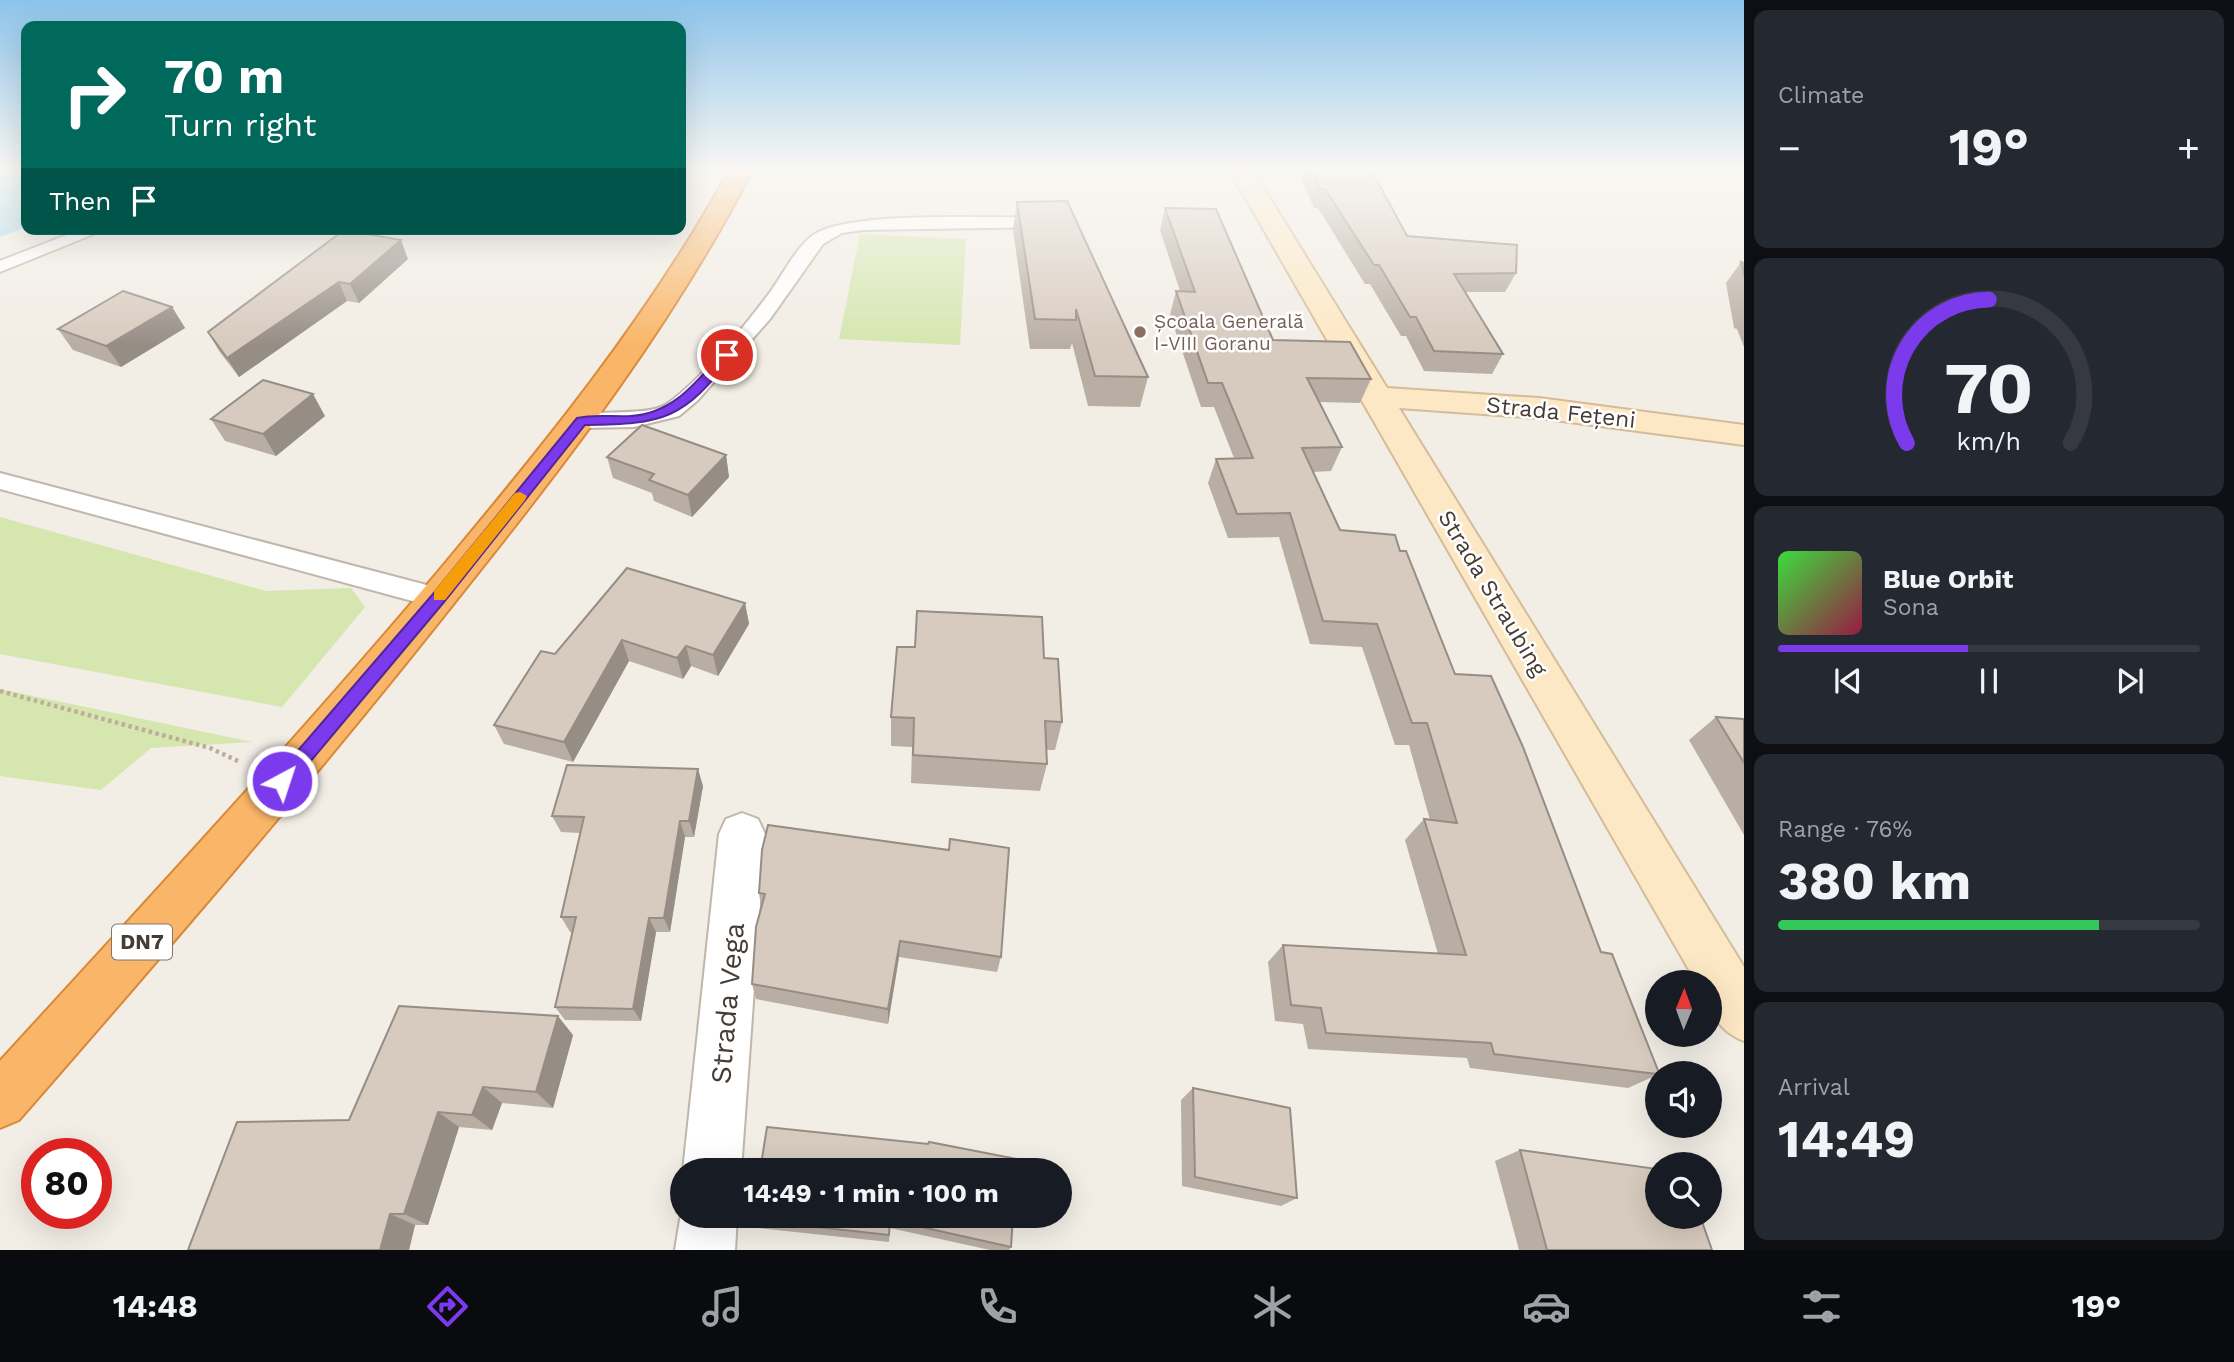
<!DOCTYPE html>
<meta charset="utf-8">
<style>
:root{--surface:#171b24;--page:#242831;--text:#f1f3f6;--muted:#9ea1a6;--line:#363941;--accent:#7c3aed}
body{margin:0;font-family:"Work Sans",sans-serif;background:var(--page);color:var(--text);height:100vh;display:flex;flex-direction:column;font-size:26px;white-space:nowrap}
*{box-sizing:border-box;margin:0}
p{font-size:23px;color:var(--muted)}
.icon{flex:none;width:38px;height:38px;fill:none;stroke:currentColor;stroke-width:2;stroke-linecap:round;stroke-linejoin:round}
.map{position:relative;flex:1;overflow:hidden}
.drawer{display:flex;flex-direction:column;gap:10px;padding:10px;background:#0d0f14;width:490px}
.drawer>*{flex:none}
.hud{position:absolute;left:21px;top:21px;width:665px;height:214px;border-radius:14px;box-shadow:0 7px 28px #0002;background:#00695c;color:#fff;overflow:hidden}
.needle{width:46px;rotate:1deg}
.tools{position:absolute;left:1645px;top:970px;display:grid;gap:14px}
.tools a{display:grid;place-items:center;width:77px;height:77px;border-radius:50%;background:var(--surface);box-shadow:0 7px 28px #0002;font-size:35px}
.speed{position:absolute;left:21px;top:1138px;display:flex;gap:14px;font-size:35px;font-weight:700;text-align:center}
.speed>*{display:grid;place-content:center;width:91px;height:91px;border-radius:50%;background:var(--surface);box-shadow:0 7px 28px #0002;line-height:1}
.speed .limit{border:10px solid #d22;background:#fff;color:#111}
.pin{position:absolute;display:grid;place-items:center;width:60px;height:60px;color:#fff;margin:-30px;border:4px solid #fff;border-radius:50%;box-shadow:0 2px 7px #0007}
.me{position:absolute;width:77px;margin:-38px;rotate:40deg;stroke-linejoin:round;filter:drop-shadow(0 0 5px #0008)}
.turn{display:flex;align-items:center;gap:24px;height:147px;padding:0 28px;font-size:32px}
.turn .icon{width:91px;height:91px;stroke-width:2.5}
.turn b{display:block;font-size:49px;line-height:60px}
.then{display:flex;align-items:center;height:66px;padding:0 28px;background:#0003;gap:14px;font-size:26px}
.big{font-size:52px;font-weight:700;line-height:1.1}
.drawer .tile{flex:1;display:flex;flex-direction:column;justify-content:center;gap:10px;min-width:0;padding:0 24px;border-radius:14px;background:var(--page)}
.drawer .dial{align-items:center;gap:0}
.dial svg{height:182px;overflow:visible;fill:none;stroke:var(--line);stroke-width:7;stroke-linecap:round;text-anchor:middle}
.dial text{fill:var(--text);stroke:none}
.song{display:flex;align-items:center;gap:21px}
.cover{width:84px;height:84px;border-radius:10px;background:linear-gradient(135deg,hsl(120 70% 55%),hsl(340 70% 35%))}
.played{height:7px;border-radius:4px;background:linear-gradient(90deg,var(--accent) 45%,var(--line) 45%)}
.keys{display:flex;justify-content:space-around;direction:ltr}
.heat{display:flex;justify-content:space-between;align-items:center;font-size:38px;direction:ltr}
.charge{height:10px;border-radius:5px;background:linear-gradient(90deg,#34c759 76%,var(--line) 0)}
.trip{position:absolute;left:670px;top:1158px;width:402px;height:70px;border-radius:35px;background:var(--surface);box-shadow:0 7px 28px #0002;font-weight:700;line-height:70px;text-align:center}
.tab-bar{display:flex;height:112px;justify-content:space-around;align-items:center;background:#090b0e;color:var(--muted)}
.tab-bar .icon{width:49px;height:49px}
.tab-bar .active{color:var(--accent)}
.tab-bar b{font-size:32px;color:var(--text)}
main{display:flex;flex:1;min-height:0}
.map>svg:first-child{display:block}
.green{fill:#d5e6af}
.water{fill:#a3daee}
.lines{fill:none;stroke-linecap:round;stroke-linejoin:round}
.lane-casing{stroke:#c0b6ab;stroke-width:4}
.street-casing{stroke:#c0b6ab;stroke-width:4}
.secondary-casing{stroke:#d4bc98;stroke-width:4}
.highway-casing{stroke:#d98838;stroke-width:4}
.path{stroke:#bfad9a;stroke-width:4.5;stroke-dasharray:3.5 3.5;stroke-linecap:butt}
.lane{fill:#fff;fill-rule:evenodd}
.street{fill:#fff;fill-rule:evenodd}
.secondary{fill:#fde8c5;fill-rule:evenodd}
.highway{fill:#fab668;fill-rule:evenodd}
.wall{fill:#b9aea3}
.shaded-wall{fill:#968d85}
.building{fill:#d7cabe;stroke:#968d85;stroke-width:2}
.route{fill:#7c3aed;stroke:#51269a;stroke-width:2}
.slow{fill:#f59e0b}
.education-dot{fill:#8d6e63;stroke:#fff;stroke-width:2.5}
.labels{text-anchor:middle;stroke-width:5;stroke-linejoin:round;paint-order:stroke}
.far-education-label{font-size:19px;fill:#785e54;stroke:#fff;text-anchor:start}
.shield{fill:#fff;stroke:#7d7672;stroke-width:2}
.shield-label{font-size:21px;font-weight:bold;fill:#453c35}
.street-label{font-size:23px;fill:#453c35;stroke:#fff}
.near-street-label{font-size:28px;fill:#453c35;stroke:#fff}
</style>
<main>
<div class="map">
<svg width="1744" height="1250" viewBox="0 0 1744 1250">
<rect width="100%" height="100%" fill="#f2ede5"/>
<g class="green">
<path d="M860,234L966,239L960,345L839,339Z"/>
<path d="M0,517L266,591L351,588L365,607L282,707L0,654Z"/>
<path d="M0,689L252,742L151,748L101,790L0,776Z"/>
</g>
<path class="water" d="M0,171H26V227L0,237Z"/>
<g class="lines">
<g class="lane-casing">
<g id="lane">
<path d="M1048,218L1054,219L1056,223L1054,227L863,230L842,233L823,244L770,319L698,400L679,416L634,427L581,428L570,421C580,406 645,419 667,404C701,380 746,325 771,291C783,274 796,248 812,236C845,210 1000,218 1048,218Z"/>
<path d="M82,229H106L0,272V261Z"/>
<path d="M0,473L438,588L447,591L451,598L447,605L438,608L0,489Z"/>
</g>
</g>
<g class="street-casing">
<g id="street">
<path d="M742,813L758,819L765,834L741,1171H683L719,834L726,819Z"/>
<path d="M682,1207V1216H737L735,1250H675Z"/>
</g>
</g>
<g class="secondary-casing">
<path id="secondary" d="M1230,171H1253L1387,388L1539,398L1744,425V445L1539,418L1399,408L1744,967V1041C1715,1029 1710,1012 1710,982H1696Z"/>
</g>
<g class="highway-casing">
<path id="highway" d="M729,171H752C673,324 569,459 462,593C320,773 170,947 19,1120L0,1128V1061C147,900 296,740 437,573C544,445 648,318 729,171Z"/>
</g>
<path class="path" d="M0,691L210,748L240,762"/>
<use href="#lane" class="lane"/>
<use href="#street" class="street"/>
<use href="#secondary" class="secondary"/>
<use href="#highway" class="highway"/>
</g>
<g class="wall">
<path d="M1298,171H1372L1407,236L1516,273L1505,292H1466L1503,354L1492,374L1424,371L1406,336H1401L1370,284H1365L1318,208H1314Z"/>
<path d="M681,173L684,175L687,195L681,194Z"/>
<path d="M1017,202L1148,377L1140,407L1088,406L1072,343L1070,349H1030L1013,230Z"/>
<path d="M1165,208L1273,340L1371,379L1360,403L1319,402L1342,447L1331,471L1313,472L1340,530L1400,551L1455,674L1601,952L1657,1073V1075L1628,1088L1470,1068L1467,1058L1308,1049L1303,1024L1275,1021L1268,962L1283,945L1438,954L1405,840L1424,819L1430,820L1409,745H1395L1362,647L1310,644L1279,537L1228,538L1208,483L1216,459L1234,458L1214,407H1201L1170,315L1176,291H1180L1160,230Z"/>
<path d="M344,230L408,259L359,303L347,301L239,377L219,351L208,332Z"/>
<path d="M1741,262L1744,263V347L1737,329L1734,328L1726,283Z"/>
<path d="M172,307L185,328L121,367L73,350L58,329Z"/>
<path d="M325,416L276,456L225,441L211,419Z"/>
<path d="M726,455L729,477L692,517L654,501L652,493L613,478L607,457Z"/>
<path d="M745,603L749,624L718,676L691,666L683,679L629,661L573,762L504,744L494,725L555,654Z"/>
<path d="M1044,658L1062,722L1055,750H1046L1047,764L1040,791L911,783L912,747L891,746V717Z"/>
<path d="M1716,717L1744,719V835L1689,740Z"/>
<path d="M703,786L694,837H685L670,932H656L641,1021L565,1020L555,1007L572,932H570L561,917L580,833L561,832L552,816Z"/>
<path d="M768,825L1001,957L997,972L899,957L888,1024L756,999L752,984L761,907L759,893Z"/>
<path d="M573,1035L553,1108L502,1103L492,1130L459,1127L428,1225H415L409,1250H188L349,1120Z"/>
<path d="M1193,1088L1297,1198L1281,1206L1182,1186L1181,1100Z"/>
<path d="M1520,1150L1712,1250H1519L1495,1161Z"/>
<path d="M1013,1216L1011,1247L1009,1250H990L890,1228L889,1242L758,1228L753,1220Z"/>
</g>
<g class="shaded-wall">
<path d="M401,240L408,259L359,303L350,284Z"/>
<path d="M339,282L347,301L239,377L227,358Z"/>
<path d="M172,307L185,328L121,367L106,346Z"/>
<path d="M313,394L325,416L276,456L263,434Z"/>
<path d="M726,455L729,477L692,517L688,495Z"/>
<path d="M745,603L749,624L718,676L713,655Z"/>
<path d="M622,640L629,661L573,762L564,742Z"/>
<path d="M686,646L691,666L683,679L677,658Z"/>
<path d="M698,769L703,786L694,837L689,821Z"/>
<path d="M680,821L685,837L670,932L664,918Z"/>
<path d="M649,918L656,932L641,1021L633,1009Z"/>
<path d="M900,941L899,957L888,1024V1009Z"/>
<path d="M558,1016L573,1035L553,1108L536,1092Z"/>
<path d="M483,1087L502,1103L492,1130L472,1115Z"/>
<path d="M438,1112L459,1127L428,1225L404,1214Z"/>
<path d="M390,1214L415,1225L409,1250H380Z"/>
</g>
<g class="building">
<path d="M1312,171H1372L1407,236L1517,245L1516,273L1454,274L1503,354L1434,351L1416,317H1410L1379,265H1374L1325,189H1320Z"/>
<path d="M1067,201L1148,377L1095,376L1076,309V320L1035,319L1017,202Z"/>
<path d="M1165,208L1216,209L1273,340L1350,342L1371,379L1307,378L1342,447L1302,448L1340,530L1395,535L1400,551H1406L1455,674L1491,676L1523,747L1601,952L1612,954L1659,1073H1657V1074L1494,1054L1491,1043L1326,1033L1321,1008L1291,1005L1283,945L1466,955L1424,819L1457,823L1427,723H1412L1377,624L1323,621L1290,513L1237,514L1216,459L1253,458L1222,383H1208L1176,291L1195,292Z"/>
<path d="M344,230L401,240L350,284L339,282L227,358L208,332Z"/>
<path d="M1741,262L1744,263V276Z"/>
<path d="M123,291L172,307L106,346L58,329Z"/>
<path d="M263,380L313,394L263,434L211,419Z"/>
<path d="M642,425L726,455L688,495L649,480L654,474L607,457Z"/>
<path d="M627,568L745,603L713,655L686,646L677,658L622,640L564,742L494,725L541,651L555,654Z"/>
<path d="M917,611L1042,617L1044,658L1058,659L1062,722L1045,721L1047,764L913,755L914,718L891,717L897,647H915Z"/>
<path d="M1716,717L1744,719V763Z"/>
<path d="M567,765L698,769L689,821H680L664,918H649L633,1009L555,1007L576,917H561L584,817L552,816Z"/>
<path d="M768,825L949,850L950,839L1009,848L1001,957L900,941L888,1009L752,984L756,927L765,894L759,893L762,850Z"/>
<path d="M399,1006L558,1016L536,1092L483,1087L472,1115L438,1112L404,1214H390L380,1250H188L237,1122L349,1120Z"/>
<path d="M1193,1088L1290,1108L1297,1198L1195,1177Z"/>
<path d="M767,1127L928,1144L929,1142L1017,1159L1016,1171H760Z"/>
<path d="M1520,1150L1657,1169V1216H1700L1712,1250H1547Z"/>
<path d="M753,1216H1013L1011,1247L890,1220L889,1235L753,1220Z"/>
</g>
<linearGradient id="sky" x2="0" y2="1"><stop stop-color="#8cc3ea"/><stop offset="0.49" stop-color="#f9f7f3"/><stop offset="1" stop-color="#f9f7f3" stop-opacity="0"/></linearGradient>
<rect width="1744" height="346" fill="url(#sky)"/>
<path class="route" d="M722,353L733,355C683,420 664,424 585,425L444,602L289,787H276L273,781L276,776L433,594L577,418C594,414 614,417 631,416C674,413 696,382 722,353Z"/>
<path class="slow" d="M520,492L527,496L525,500L445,600H434V591L515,493Z"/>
<circle class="education-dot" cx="1140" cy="332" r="7"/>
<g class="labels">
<g class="far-education-label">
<text x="1154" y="328">Școala Generală<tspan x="1154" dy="22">I-VIII Goranu</tspan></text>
</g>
<rect class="shield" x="112" y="924.5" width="60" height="35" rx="5"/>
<g class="shield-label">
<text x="142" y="949">DN7</text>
</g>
<g class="street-label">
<text transform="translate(1561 412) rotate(6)" y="8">Strada Fețeni</text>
<text transform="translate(1493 593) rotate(59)" y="8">Strada Straubing</text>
</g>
<g class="near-street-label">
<text transform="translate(727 1003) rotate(-85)" y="10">Strada Vega</text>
</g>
</g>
</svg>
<div class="tools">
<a><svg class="needle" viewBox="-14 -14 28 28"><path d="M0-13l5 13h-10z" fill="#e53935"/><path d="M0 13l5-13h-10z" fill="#9ea1a6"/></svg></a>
<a><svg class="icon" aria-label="sound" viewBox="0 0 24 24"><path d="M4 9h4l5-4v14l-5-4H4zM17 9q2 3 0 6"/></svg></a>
<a><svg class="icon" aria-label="search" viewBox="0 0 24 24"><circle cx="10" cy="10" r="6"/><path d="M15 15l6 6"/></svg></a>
</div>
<div class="speed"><div class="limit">80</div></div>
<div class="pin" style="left:727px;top:355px;background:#d93025"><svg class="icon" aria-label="arrive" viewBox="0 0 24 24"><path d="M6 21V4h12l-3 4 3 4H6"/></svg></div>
<svg class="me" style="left:282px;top:781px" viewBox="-20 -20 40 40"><circle r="17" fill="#7c3aed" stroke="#fff" stroke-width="3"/><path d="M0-11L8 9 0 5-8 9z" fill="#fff"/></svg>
<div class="trip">14:49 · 1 min · 100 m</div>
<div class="hud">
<div class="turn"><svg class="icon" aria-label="right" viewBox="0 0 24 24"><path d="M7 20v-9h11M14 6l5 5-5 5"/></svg><div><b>70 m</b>Turn right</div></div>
<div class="then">Then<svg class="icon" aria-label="arrive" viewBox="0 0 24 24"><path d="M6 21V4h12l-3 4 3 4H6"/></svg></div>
</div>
</div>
<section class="drawer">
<div class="tile"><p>Climate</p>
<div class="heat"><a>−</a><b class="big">19°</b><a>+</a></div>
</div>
<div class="tile dial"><svg viewBox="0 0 100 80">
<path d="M14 69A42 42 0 1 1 86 69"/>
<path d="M14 69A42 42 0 0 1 50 6" stroke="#7c3aed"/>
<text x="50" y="56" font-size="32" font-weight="700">70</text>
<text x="50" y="72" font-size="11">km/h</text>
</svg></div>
<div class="tile">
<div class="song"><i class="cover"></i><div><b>Blue Orbit</b><p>Sona</p></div></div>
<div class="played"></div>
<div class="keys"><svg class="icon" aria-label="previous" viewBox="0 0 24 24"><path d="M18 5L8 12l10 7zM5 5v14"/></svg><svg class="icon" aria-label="pause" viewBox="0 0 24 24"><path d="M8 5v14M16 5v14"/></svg><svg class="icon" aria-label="next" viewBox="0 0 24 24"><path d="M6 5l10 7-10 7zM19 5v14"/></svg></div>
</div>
<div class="tile"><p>Range · 76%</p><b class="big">380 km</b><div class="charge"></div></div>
<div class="tile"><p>Arrival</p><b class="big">14:49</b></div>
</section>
</main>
<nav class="tab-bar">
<b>14:48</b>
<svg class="icon active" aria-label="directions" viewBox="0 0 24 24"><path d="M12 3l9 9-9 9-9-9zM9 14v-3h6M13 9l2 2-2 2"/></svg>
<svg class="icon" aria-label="music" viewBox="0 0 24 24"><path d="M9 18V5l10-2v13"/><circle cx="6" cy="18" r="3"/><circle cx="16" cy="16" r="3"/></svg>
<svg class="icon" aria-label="phone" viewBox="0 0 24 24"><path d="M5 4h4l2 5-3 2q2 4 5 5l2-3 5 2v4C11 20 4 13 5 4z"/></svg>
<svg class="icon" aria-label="climate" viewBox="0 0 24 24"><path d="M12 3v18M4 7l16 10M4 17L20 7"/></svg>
<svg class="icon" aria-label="car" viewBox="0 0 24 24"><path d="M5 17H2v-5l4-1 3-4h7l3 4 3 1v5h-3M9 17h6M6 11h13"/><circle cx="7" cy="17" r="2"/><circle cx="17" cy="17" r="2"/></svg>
<svg class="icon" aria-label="filters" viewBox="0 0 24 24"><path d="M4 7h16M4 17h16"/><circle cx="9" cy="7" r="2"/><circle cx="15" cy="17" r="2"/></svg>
<b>19°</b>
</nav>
